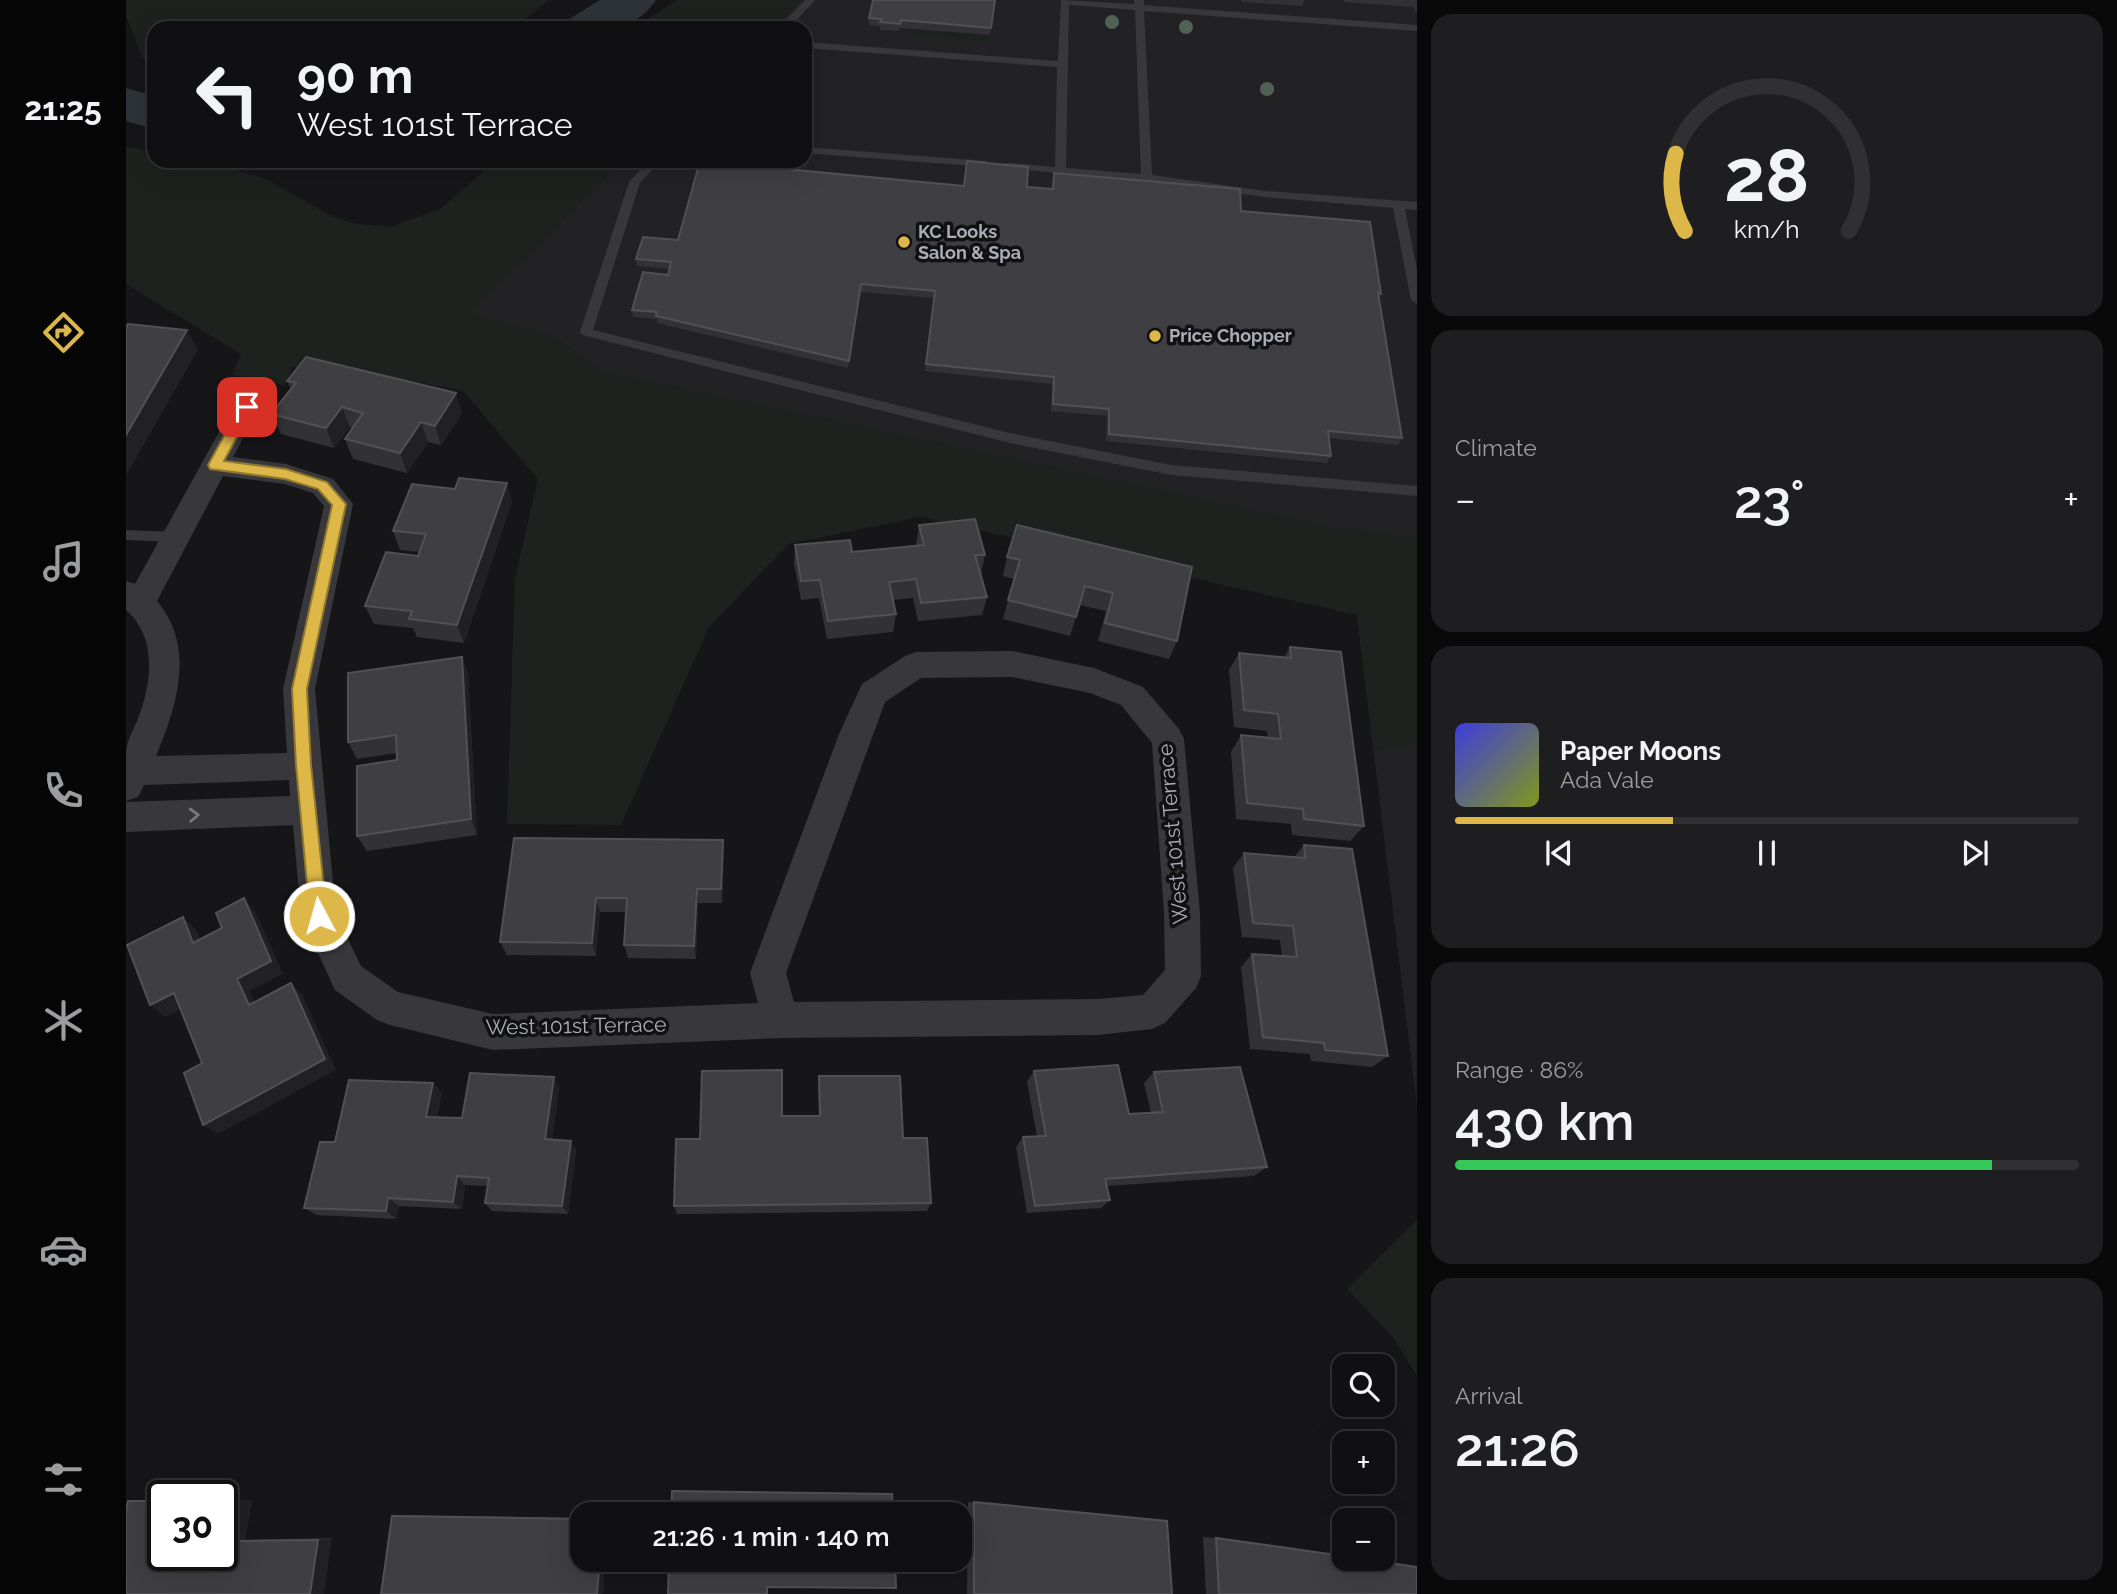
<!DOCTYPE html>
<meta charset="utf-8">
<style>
:root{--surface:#101012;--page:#1e1e20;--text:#f1f3f6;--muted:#9c9d9f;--line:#303032;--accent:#ddb848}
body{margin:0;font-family:Raleway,sans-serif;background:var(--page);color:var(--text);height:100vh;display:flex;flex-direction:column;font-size:26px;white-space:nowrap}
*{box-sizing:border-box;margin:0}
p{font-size:23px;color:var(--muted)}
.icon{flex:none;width:38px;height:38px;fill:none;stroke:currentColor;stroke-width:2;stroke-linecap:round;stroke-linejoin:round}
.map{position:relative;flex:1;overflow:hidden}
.side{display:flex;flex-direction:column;gap:14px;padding:14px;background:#09090a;width:700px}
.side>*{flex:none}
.top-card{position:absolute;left:21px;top:21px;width:665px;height:147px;border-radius:21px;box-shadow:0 7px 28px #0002,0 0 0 2px var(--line);background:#101012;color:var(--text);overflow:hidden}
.controls{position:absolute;left:1206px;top:1354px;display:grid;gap:14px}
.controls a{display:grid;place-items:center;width:63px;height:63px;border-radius:14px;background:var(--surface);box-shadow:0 7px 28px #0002,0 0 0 2px var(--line);font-size:35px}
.speed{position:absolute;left:21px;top:1480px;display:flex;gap:14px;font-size:35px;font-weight:700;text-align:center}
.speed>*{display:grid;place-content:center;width:91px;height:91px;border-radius:50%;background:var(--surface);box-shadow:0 7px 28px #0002,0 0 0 2px var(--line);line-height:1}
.speed .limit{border:4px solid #111;border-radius:10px;background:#fff;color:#111}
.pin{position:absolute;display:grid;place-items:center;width:60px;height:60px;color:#fff;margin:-30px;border-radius:14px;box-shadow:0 4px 10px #0006}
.me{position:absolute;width:77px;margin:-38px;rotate:354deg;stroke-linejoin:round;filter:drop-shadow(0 0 5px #0008)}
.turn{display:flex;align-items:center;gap:24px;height:147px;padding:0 35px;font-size:32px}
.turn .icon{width:91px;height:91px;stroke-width:2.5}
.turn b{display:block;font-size:49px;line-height:60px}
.big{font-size:52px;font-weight:600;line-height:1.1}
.side .card{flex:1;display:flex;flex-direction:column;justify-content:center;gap:10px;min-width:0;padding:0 24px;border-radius:21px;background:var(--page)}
.side .dial{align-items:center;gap:0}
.dial svg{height:182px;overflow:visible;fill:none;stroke:var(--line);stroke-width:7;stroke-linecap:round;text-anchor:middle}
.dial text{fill:var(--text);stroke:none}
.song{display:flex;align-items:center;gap:21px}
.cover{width:84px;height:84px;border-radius:10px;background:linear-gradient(135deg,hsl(240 70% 55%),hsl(70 70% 35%))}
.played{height:7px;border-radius:4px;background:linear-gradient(90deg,var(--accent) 35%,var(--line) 35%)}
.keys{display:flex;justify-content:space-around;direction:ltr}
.heat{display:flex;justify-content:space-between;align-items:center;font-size:38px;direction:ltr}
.charge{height:10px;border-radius:5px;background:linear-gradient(90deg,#34c759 86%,var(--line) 0)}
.trip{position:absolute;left:444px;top:1502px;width:402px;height:70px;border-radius:21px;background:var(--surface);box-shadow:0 7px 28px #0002,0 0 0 2px var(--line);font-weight:600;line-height:70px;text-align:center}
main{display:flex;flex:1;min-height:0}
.tabs{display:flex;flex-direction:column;width:126px;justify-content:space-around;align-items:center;background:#060607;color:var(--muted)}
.tabs .icon{width:49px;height:49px}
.tabs .selected{color:var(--accent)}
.tabs b{font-size:32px;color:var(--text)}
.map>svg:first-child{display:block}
.built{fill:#222225}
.green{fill:#1d221e}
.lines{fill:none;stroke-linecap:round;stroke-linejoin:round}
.river{fill:#2e333a;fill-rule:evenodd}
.lane{fill:#38383c;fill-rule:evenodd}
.street{fill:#38383c;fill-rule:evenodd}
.tree{fill:#526155}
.wall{fill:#323236}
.shaded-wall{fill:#212124}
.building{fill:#3f3f43;stroke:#505055;stroke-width:2}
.oneway{stroke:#77787f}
.route{fill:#ddb848;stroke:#90782f;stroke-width:2}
.poi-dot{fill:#ddb848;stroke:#111113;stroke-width:2.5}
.labels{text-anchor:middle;stroke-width:7;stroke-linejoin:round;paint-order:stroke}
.far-poi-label{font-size:18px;font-weight:bold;fill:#aaacb6;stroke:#111113;text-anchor:start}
.street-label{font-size:21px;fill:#aaacb6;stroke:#111113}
</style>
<main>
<nav class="tabs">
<b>21:25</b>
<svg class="icon selected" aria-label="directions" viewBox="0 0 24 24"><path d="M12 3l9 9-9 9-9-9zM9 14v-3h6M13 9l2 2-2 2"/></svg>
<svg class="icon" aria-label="music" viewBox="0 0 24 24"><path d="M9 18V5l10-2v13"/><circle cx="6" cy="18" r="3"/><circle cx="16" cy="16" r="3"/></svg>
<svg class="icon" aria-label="phone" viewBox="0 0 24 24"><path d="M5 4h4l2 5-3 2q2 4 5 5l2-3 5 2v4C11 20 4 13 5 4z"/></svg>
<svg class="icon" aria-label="climate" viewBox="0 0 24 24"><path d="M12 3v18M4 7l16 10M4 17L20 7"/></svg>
<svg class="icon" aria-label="car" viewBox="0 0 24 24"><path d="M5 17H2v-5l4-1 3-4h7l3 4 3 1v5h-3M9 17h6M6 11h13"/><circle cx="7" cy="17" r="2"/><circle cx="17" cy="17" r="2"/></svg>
<svg class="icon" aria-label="filters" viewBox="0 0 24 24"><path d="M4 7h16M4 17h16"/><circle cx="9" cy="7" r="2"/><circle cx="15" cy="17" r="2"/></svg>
</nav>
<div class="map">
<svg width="1291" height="1594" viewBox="0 0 1291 1594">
<rect width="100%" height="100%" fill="#161618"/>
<path class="built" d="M652,0H1291V1107L1223,551L300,339L344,311L496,161H679V28H624Z"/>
<g class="green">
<path d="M0,0H423L388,28H28V65L17,59L0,15Z"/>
<path d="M551,0H673L648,28H507Z"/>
<path d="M774,28L864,35L863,42L754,32V30Z"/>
<path d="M0,146L28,152V161L83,162L140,179L204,215L226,223L264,227L314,209L370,161H496L344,312L422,333L476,370L1209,526L1285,535L1291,540V746L1248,751L1231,615L794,517L663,544L583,627L495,825L381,824L389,578L412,479L337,391L245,373L167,367L158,385L106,375L115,354L0,284Z"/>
<path d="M1291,1220V1376L1266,1336L1221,1289Z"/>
</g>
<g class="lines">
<g class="river">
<path d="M474,0H530C506,35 475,28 438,28L445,18Z"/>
<path d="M0,88L28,96V129L0,121Z"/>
</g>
<g class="lane">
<path d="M679,0H689L663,28H652Z"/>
<path d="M935,0L1008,4V0H1018V5L1291,25V31L1018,11L1026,175L1139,191L1291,202V210L1279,209L1291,270V304L1285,300L1267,208L1139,197L1021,181L879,168V164L883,163L929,167L931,67L679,48V42L932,61ZM943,5L1009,10L1015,174L940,168Z"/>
<path d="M679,147L860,161L865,164L860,167L679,153Z"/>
<path d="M523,161H534L514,183L467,330L884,433L1045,465L1291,486V496L1045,475L884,443L456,335L454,332L503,182Z"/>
<path d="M0,530L50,532L57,537L50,542L0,540Z"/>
</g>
<path class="street" d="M131,378L140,380L144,387L107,457L160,464L207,479L227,504L189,689L210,915L235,966L272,992L367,1014L632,1003L624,973L713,734L736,684L779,656L790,652L886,651L968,668L1017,687L1053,729L1058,739L1074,913L1075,976L1070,988L1039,1023L1026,1029L972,1035L655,1038L367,1050L264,1025L251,1020L209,990L175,916L167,825L0,832V802L164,796L163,780L18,785L12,797L0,801C0,785 0,768 0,752C1,740 9,727 13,716C26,681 31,637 0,610V581L9,584L118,387L122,380ZM97,476L159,484L187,493L198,506L157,689L161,753L30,756C51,706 70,647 31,601ZM886,677L964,693L995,705L1026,743L1038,913L1039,970L1017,995L972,999L668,1002L660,973L759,702L795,678Z"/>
</g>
<g class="tree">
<circle cx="986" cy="22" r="7"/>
<circle cx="1060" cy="27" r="7"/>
<circle cx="1141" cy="89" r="7"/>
</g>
<g class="wall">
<path d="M869,0L864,35L774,28L773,31L754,30V26L743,25V18Z"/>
<path d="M1115,0H1179H1178L1176,6L1116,2Z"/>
<path d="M1218,0H1291V12H1289L1288,7L1218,2Z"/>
<path d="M928,173L1115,211L1255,294L1253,299L1276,438L1272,445L1203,438L1205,456L1201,463L980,441L981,416L925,411L926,384L799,371L808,298L734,292L722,368L531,323V319L507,317L506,310L542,275L544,269L511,266L510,259L552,240L838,186L901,187L926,189Z"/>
<path d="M161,381L336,413L315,445L302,442L281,473L227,459L219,439L227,428L224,427L208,448L155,434L145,414L165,389Z"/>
<path d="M386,502L338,643L291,637L287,628L248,624L239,606L292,556L294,552L274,550L267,531Z"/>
<path d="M793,525L859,555L855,574L861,597L856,615L792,621L787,598L767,600L770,614L767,632L701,639L693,598L675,600L668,564L669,545L726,552L790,545Z"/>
<path d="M881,557L1066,567L1051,641L1043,659L972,641L980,611L954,605L944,636L877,619L888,579L877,576Z"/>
<path d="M1164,647L1238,826L1224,841L1166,835L1165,824L1110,819L1105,752L1115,735L1142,738L1141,731L1108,727L1103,670L1113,653L1158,657Z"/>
<path d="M336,657L342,675L351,835L241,851L231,836L271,760V753L231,759L222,742Z"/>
<path d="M597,840L598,855L596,903H572L570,959L502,958L498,945L500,912H474L470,956L381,955L374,942Z"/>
<path d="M1178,845L1262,1056L1246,1067L1185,1061L1184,1054L1124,1049L1115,967L1126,954L1156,956L1154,940L1116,937L1107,868L1118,853L1168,857Z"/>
<path d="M908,1071L1003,1114L1025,1113L1018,1083L1028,1072L1141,1167L1128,1176L981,1186L984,1200L975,1208L901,1213L890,1147L897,1137L911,1136L901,1082Z"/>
<path d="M693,1076L777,1138L805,1203L801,1211L551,1214L548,1206L656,1116H693L692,1086Z"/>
<path d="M307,1083L316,1093L311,1117L336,1118L433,1088L426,1140L450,1150L442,1214L366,1211L359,1203L362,1186L339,1185L336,1209L273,1206L270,1219L191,1215L178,1208L209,1142Z"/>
<path d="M96,1500H126L119,1540L206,1538L0,1594Z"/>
<path d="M842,1502L1041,1521L1046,1594H841Z"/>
<path d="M278,1515L457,1518V1559H479L477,1594H255L266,1516Z"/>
<path d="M1077,1537L1090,1538L1291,1594H1080Z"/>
</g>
<g class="shaded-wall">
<path d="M61,330L72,350L0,476V435Z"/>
<path d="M330,393L336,413L315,445L309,426Z"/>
<path d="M216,407L224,427L208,448L200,428Z"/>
<path d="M295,422L302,442L281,473L274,453Z"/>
<path d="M381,483L386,502L338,643L331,625Z"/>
<path d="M336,657L342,675L351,835L345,819Z"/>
<path d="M597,840L598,855L596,903L595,889Z"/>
<path d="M571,889L572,903L570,959L568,946Z"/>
<path d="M118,898L130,913L157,974L124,991L136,1017L123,1005L111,979Z"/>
<path d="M470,898L474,912L470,956L466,943Z"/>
<path d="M57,917L71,931L81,956L67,943Z"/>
<path d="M165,983L177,996L210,1070L92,1134L77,1125Z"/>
<path d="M48,993L63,1005L39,1017L24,1005Z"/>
<path d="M428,1077L433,1088L425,1149L419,1139Z"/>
<path d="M307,1083L316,1093L309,1126L300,1117Z"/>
<path d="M445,1141L450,1150L442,1214L436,1206Z"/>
<path d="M331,1176L339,1185L336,1209L327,1202Z"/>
<path d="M262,1198L273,1206L270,1219L260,1211Z"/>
<path d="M110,1500H126L119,1540L103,1541Z"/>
<path d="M206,1538L198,1594H184L192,1540Z"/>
<path d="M474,1559H479L477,1594H471Z"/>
</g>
<g class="building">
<path d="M747,0H869L865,28L775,20L774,24L754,22L756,19L743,18Z"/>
<path d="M574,161L838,186L841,161L902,167L901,187L927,189L928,173L1114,189L1115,211L1244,222L1255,294L1252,293L1276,438L1202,431L1205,456L983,434V409L927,404L928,377L800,364L809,291L735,284L723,361L530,316L531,312L506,310L517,272L542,275L545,262L510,259L517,237L552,240Z"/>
<path d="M2,324L61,330L0,435V327Z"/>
<path d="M180,357L330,393L309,426L295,422L274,453L219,439L237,413L216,407L200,428L145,414L170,383L161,381Z"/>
<path d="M333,478L381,483L331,625L283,619L286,611L239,606L260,552L292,556L300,534L267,531L286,484L329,489Z"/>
<path d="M849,519L859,555H849L861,597L795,603L790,579L763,582L770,614L702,621L694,580L675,581L669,545L724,540L726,552L798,545L793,525Z"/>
<path d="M891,525L1066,567L1051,641L979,623L987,593L959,586L950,617L882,600L894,560L881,557Z"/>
<path d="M1164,647L1215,652L1238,826L1178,819L1177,809L1121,803L1115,735L1155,739L1152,714L1118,710L1113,653L1165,658Z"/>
<path d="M336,657L345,819L231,836V766L271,760L270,735L222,742V673Z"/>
<path d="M388,838L597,840L595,889H571L568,946L498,945L501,898H470L466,943L374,942Z"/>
<path d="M1178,845L1226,849L1262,1056L1199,1050L1198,1043L1137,1037L1126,954L1171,957L1167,926L1127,923L1118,853L1179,858Z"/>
<path d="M118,898L145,961L111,979L123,1005L165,983L199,1059L77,1125L58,1073L76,1063L48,993L24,1005L1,945L57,917L67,943L96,928L90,913Z"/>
<path d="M992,1065L1003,1114L1037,1112L1028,1072L1114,1067L1141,1167L979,1179L984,1200L909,1206L897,1137L920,1136L908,1071Z"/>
<path d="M656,1070V1116H694L693,1076H774L777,1138H801L805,1203L548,1206L550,1139H574L576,1071Z"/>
<path d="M344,1073L428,1077L419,1139L445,1141L436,1206L359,1203L363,1178L331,1176L327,1202L262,1198L260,1211L178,1208L194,1142H209L223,1080L307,1083L300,1117L336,1118Z"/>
<path d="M546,1491L766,1494L767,1514H545Z"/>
<path d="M96,1500H110L103,1541L192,1540L184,1594H0V1511L2,1501H37V1556H96Z"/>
<path d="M848,1502L1041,1521L1046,1594H848Z"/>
<path d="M266,1516L457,1519V1559H474L471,1594H255Z"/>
<path d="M1090,1538L1218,1556V1559H1237L1291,1567V1594H1093Z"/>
<path d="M543,1559H769L770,1588L641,1587V1594H542Z"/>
</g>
<defs><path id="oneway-chevron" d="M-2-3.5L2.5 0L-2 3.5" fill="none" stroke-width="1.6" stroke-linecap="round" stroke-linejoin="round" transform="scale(1.75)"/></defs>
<use class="oneway" href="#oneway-chevron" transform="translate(68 815) rotate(-2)"/>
<path class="route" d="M121,402L127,407L98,461L160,469L201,482L220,504L181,689L185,765L201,916L199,921L193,924L187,921L184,916L170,765L166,689L206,505L192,489L159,479L84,469L82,465L114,407Z"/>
<g class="poi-dot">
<circle cx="778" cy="242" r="7"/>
<circle cx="1029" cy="336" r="7"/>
</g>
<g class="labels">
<g class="far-poi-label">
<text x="792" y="238">KC Looks<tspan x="792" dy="21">Salon &amp; Spa</tspan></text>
<text x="1043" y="342">Price Chopper</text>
</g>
<g class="street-label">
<text transform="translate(1047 834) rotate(-95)" y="7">West 101st Terrace</text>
<text transform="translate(450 1026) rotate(-1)" y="7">West 101st Terrace</text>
</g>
</g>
</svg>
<div class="controls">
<a><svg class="icon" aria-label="search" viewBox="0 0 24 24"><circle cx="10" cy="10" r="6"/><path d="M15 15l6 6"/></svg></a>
<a>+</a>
<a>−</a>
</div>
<div class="speed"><div class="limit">30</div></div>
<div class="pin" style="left:121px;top:407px;background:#d93025"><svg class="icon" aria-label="arrive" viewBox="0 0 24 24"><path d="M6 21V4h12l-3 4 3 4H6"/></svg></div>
<svg class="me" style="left:193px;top:916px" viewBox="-20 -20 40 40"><circle r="17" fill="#ddb848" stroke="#fff" stroke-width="3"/><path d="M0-11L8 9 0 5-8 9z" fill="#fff"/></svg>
<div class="trip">21:26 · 1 min · 140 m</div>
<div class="top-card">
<div class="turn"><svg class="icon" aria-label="left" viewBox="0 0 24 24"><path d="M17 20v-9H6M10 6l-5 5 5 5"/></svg><div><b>90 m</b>West 101st Terrace</div></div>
</div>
</div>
<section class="side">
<div class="card dial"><svg viewBox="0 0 100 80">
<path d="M14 69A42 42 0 1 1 86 69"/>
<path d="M14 69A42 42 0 0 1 10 35" stroke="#ddb848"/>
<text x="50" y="56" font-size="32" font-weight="700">28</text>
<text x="50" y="72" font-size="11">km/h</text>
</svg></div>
<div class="card"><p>Climate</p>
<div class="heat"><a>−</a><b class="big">23°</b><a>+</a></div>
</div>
<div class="card">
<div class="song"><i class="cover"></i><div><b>Paper Moons</b><p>Ada Vale</p></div></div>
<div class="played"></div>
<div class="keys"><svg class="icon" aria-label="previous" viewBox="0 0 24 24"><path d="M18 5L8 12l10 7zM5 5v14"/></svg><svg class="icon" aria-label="pause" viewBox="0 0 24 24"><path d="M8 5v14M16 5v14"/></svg><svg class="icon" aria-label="next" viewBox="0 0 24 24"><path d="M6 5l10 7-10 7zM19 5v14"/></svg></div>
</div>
<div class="card"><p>Range · 86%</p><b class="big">430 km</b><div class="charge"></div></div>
<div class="card"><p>Arrival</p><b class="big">21:26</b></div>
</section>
</main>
